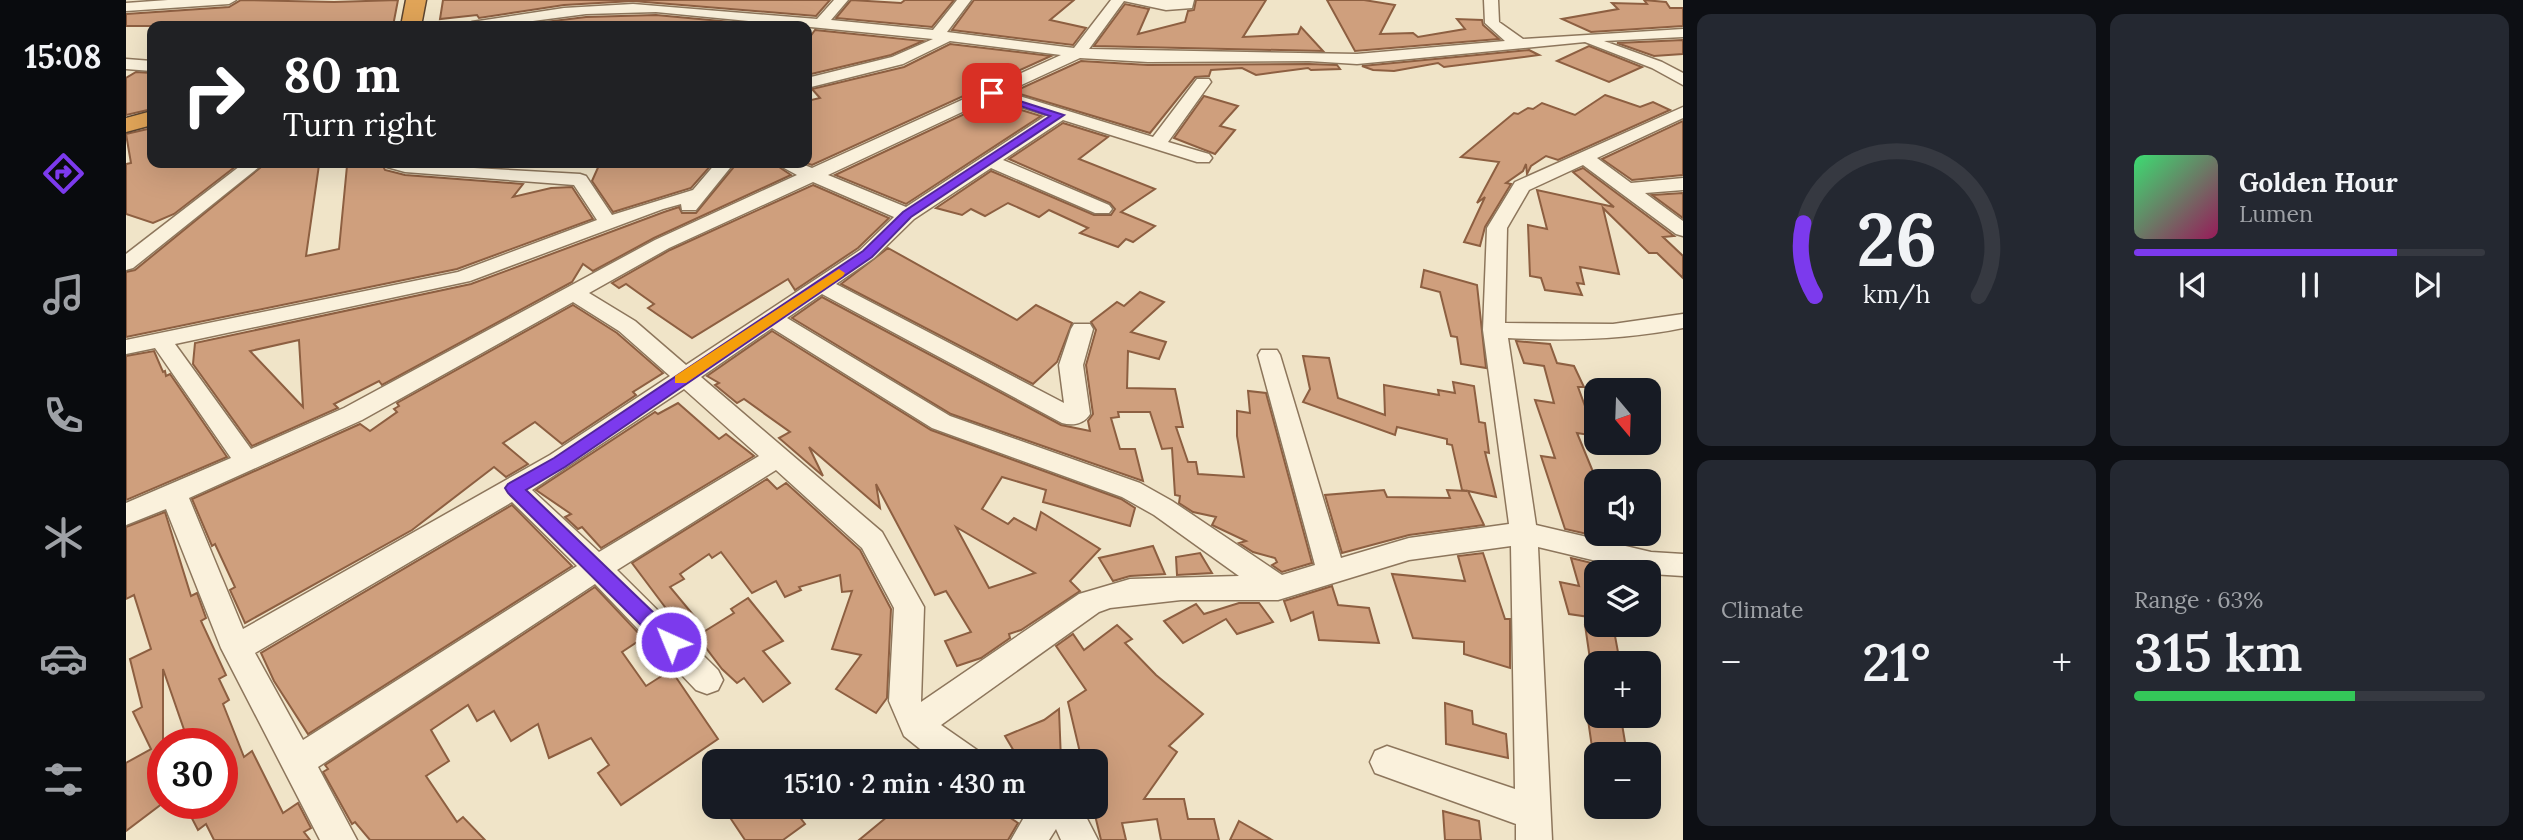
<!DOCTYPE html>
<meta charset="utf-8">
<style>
:root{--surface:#171b24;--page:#242831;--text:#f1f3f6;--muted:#9ea1a6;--line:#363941;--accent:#7c3aed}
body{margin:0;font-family:Lora,serif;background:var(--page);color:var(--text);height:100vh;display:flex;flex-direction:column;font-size:26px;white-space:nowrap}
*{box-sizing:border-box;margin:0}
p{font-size:23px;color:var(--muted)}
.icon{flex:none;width:38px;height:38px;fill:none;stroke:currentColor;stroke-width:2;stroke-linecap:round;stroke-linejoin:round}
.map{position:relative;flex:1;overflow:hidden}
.panel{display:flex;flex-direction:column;gap:14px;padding:14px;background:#0d0f14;width:840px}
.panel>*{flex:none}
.hud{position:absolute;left:21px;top:21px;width:665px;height:147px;border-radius:14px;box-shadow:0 7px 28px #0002;background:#202124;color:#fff;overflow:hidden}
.needle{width:46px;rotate:161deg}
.tools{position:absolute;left:1458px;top:378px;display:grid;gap:14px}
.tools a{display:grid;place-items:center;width:77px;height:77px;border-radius:14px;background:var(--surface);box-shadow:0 7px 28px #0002;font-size:35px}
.speed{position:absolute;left:21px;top:728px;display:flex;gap:14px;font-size:35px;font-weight:700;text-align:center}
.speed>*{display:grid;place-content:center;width:91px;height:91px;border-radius:50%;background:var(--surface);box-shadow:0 7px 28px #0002;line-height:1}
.speed .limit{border:10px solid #d22;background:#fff;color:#111}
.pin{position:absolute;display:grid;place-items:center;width:60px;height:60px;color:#fff;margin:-30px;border-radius:14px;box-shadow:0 4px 10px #0006}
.me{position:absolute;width:77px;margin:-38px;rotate:316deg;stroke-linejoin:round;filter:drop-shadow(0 0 5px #0008)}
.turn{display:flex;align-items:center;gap:24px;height:147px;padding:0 21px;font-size:32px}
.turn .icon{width:91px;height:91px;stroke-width:2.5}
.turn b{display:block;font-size:49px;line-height:60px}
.big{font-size:52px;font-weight:600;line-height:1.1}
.panel .widget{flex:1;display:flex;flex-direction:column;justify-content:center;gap:10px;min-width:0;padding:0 24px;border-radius:14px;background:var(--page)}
.panel .dial{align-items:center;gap:0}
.dial svg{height:182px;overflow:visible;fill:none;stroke:var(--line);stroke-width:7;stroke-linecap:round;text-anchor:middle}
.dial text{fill:var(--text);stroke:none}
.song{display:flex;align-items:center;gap:21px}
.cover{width:84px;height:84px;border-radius:10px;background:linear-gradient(135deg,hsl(140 70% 55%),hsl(330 70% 35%))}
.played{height:7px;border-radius:4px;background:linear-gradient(90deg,var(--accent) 75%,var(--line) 75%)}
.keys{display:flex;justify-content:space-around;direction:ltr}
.heat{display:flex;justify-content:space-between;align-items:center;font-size:38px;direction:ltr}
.charge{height:10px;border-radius:5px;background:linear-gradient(90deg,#34c759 63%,var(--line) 0)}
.panel .tiles{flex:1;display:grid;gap:14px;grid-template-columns:repeat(2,1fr)}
.trip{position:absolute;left:576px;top:749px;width:406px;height:70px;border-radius:14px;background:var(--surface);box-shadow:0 7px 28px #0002;font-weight:600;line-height:70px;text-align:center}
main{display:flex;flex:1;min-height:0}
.dock{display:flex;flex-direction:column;width:126px;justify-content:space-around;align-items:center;background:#090b0e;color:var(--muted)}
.dock .icon{width:49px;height:49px}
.dock .current{color:var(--accent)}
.dock b{font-size:32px;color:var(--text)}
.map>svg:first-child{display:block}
.building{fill:#cf9f7d;stroke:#8d5f41;stroke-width:2;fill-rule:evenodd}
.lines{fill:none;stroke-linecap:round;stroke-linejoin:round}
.minor-casing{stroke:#8d765c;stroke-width:3}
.highway-casing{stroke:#5b4430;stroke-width:3}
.minor{fill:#faf1dc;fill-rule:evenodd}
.highway{fill:#e0a458;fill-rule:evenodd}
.route{fill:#7c3aed;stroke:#51269a;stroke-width:2}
.slow{fill:#f59e0b}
</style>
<main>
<nav class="dock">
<b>15:08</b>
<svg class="icon current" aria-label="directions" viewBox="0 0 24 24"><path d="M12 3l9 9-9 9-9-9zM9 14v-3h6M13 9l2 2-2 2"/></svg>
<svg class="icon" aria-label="music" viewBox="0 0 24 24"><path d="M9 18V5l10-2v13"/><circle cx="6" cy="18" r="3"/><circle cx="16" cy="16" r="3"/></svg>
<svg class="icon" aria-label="phone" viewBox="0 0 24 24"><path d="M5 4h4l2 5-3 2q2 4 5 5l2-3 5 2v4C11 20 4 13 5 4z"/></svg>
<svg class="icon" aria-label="climate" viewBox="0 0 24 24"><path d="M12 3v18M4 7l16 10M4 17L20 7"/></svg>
<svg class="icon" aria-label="car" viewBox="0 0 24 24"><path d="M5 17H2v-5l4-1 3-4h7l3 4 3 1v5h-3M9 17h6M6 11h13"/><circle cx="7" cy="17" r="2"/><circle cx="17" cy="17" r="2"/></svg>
<svg class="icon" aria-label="filters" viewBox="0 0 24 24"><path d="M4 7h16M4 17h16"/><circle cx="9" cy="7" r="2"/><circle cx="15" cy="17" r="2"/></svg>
</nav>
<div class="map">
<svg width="1557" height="840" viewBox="0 0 1557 840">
<rect width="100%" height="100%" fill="#f0e4c8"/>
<g class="building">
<path d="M115,0L208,2L272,0L267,26H128V23H96L95,26H0V14L103,7Z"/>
<path d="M317,0H704L690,16L507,1L438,5L353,18L351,15L314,19Z"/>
<path d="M725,0L775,3L779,0H828L806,27L710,18Z"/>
<path d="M848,0H948L924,20L960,28L947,45L826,30Z"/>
<path d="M1070,0H1140L1117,37L1172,34L1175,27L1197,51L968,46L999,4L1023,9L1012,34L1059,22L1062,11L1068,10Z"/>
<path d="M1201,0H1238L1269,5L1254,34L1287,33L1292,37L1339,29L1331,19L1356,20L1357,25L1373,39L1229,51Z"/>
<path d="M1518,0L1540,2L1544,8H1557V26L1465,32L1436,19L1492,9L1486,3L1521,4Z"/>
<path d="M530,15L649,26L514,24L512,26H386L460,17Z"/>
<path d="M689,30L797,41L765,55L681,75V41Z"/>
<path d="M1557,40V54L1528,56L1491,43Z"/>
<path d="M824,44L925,56L686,165L680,163L681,101L694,98L686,89L778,67Z"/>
<path d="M1463,46L1516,67L1483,82L1431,61Z"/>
<path d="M1403,50L1413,55L1318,67L1312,63L1268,71L1247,70L1236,66Z"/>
<path d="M955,61L1022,65L1183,64L1211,65L1214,69L1185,70L1182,68L1130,75L1116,68L1085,70L1083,76L1069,77L1024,133L887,92Z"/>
<path d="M10,72L26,73V109L0,115V78Z"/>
<path d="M1479,95L1514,107L1527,102L1544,110L1432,160L1420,156L1405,166L1401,174L1400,164L1397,171L1380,183L1385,184L1359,227L1354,246L1338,242L1359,197L1351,203L1373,162L1335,157L1388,113L1392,114L1402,108L1407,109L1416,103L1449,115Z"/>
<path d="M1078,96L1112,106L1094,126L1109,130L1089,154L1048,138Z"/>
<path d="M866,101L915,116L780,204L709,175Z"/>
<path d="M1557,121V175L1506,180L1476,159Z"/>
<path d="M937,123L982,137L953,159L1029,189L995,212L1029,226L1007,242L1000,239L992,247L954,233L962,228L923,210L913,217L882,203L859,216L845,209L836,215L810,208L865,171L968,215H985L989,209L984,203L883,159Z"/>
<path d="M26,128V163H114L48,214L27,223L0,214V164L5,163L0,134Z"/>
<path d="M140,163L193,165L180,256L213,249L221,166L240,164L257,166L259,170L279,175L397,184L387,197L425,188L446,187L467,219L331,269L0,337V272L9,270Z"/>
<path d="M474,163H587L565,188L487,212L466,181Z"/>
<path d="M611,163H647L665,175L528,238L467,271L457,264L446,282L256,385L253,381L208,404L212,408L126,446L67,364L69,343L345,284L538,212L553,207L556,213H570ZM173,340L177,407L124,351Z"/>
<path d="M1457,168L1548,236L1537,237L1557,256V278L1531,253H1523L1477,208L1493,274L1454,267L1458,284L1451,283L1456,295L1419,290L1415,278L1404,276L1402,225L1421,229L1411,190L1488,207L1447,172Z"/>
<path d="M687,185L763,218L732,248L669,290L662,279L566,338L522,308L528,304L500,284L493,288L486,283L544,250Z"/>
<path d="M1557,193V218L1526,195Z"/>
<path d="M762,248L891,320L910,305L946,323L931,362L907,384L715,284Z"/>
<path d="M1298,270L1351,285L1360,368L1335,364L1331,337L1325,336L1314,292L1295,287Z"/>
<path d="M1014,292L1038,302L1005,332L1040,342L1033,359L1002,351L1001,388L1049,389L1057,427H1050L1062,462H1070L1072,474L1118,477L1111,436V411L1124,413L1122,391L1140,393L1186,563L1156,572L1146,565L1151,562L1149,558L1127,552L1113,543L1120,541L1086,525L1090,517L1067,512L1053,503L1054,496L1049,495L1046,448L1036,449L1024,412H992L993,417L985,418L994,449H1009L1017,481L825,414L666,318L696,297L935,425L964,431L962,421L967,414L960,365L970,330L965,322L991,302L998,306Z"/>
<path d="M447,305L491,333L537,373L507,392L510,395L436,444L409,422L377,443L402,464L380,477L368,467L286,530L119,623L104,590L109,587L89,544L86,546L66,499L234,424L244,431L271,412L268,409L273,406L271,403Z"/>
<path d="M646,331L805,430L995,499L1009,508L1004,526L917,502L920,490L876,477L856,509L882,524L888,518L910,530L915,512L974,549L944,581L954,591L895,630L883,634L884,638L855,658L831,666L819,641L845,632L820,591L809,595L750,484L754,508L683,447L697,476L653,438L664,432L618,399L611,403L589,385L593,383L581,376ZM830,527L909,573L863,588Z"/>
<path d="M1390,341L1424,344L1431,363L1448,366L1458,387H1452L1470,436L1451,433L1470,479V536L1439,529L1415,456L1429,458L1409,400L1428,403L1418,366L1398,363Z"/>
<path d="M28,351L37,372L39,371L40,376L44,374L101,457L0,500V356Z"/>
<path d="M1177,356L1203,358L1212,398L1259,415L1258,385L1313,395L1312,390L1329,393L1327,382L1348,386L1353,422L1359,423L1363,453L1359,452L1370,497L1342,491L1358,525L1283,535L1216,553L1199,495L1258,490L1261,497L1324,498L1321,490L1341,491L1336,490L1326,445L1321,444V439L1271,427L1269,435L1177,402L1184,389Z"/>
<path d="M552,403L593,439L600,434L628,456L475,548L456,527L452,529L439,517L445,514L410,490L529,412L532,414Z"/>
<path d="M641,479L651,489L660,483L734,550L765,609L761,698L750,713L710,689L735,655L706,649L726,591L716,592L714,575L673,587L675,590L659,597L650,581L626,593L595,552L586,558L583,554L554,574L558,579L544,587L569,617L554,627L506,563Z"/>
<path d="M386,505L446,566L182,734L148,681L135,653Z"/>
<path d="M39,512L65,596L71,593L80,618L75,621L100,675L93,679L103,700L97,704L118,757L126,751L157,813L172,803L185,828L178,832L184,840H88L80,824L72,830L58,803H96V744H63L37,669V803L0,831V763L25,749L7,712L16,707L4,659L25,649L8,595L0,599V527Z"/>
<path d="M1027,546L1039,574L1004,576L987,581L973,558Z"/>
<path d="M1074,553L1086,573L1051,575L1050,557Z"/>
<path d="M1357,553L1379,619H1384V668L1338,654V642L1287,638L1266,574L1339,581L1332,556Z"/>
<path d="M1445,558L1470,564L1473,572H1470V625H1487L1494,663L1464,659L1459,625H1465L1463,617L1443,614L1434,582L1453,586Z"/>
<path d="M1206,586L1212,605L1243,608L1253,643L1193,640L1187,612L1165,621L1158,601Z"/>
<path d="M469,587L517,638L496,652L520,686L545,670L592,739L495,805L472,773L483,765L465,738L423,758L412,724L385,741L368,711L351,721L342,705L305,730L323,761L300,776L331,822L337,817L359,840H244L229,822L226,824L197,772L202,769L199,765Z"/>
<path d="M622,598L657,641L637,651L664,683L637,702L618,678L611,683L596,669L571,636L608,613L605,609Z"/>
<path d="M1113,603H1133L1147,622L1111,634L1100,619L1057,643L1038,621L1070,604L1078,614Z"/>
<path d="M991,625L1006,639L999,643L1030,675L1077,714L1043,746L1051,752L1018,799H1058L1062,819H1088L1093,840H1035L1031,819L996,823L1000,840H975L967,807H970V761H956L942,702L960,690L930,646L947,634L958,650Z"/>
<path d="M1319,703L1346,711L1347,724L1380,734L1382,758L1320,744Z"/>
<path d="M933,709L935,761H913L905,752L892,758L879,736L918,720Z"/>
<path d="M1461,713L1496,724L1501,754H1467Z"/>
<path d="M597,807H666L679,824L657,840H619Z"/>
<path d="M773,807H886L880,815L892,823L882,840H733Z"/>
<path d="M1317,811L1353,821L1355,840H1319Z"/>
<path d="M1113,821L1146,840H1104Z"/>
</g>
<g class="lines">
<g class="minor-casing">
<g id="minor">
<path d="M42,0H110L103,4L0,11V3Z"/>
<path d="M708,0H722L705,20L807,30L831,0H845L821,32L948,48L985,0H1068L1066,8L1040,10L998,1L963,49L1231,54L1379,41L1359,23L1358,0H1372L1373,22L1397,39L1557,29V37L1478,41L1536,62L1557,73V85L1526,68L1459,42L1231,64L1183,61L1022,62L954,58L880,92L1027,137L1071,79H1083L1085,82L1042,142L1083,154L1086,158L1083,162H1071L937,120L877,160L983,205L986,209L983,213H969L865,168L788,219L748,258L710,284L938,403L933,365L945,329L948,324H964L967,329L957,365L964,414C958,424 947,426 936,423L696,294L661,318L824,416L1014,483L1046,501L1156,575L1189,565L1132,355L1135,350H1151L1154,355L1215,558L1283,538L1383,524L1357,330L1361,228L1389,182L1557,107V118L1471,158L1505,183L1557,178V190L1519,193L1557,221V236L1550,234L1457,165L1403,190L1381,228L1379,323L1487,324L1557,314V328C1499,340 1441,341 1382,338L1410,525L1525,552L1557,554V576L1525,574L1412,547L1426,840H1390V824L1249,773L1244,762L1249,751L1261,746L1389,789L1385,546L1283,560L1152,600H1055L984,608L973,612L815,725L851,750L856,761H809L778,736L763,701L768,608L736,548L650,470L491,570L592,670L597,680L592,690L581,694L570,690L469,584L192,767L231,840H194L95,648L40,509L0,525V503L105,458L29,348L0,354V340L332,272L471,220L448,185L279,172L261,167L258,163L454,174L460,176L486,215L567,190L590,163H608L570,210H556L555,204L537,209L344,281L49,344L125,449L218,408L529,240L671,175L649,163H673L686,168L935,55L824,41L777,64L681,88V78L766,57L807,39L530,12L460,14L368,26H339L346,22L438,8L507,4L691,19ZM866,98L921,115L780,207L702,175ZM687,182L768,217L734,250L560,365L509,321L463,293L543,248ZM447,302L493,331L544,376L424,455L117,629L63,498L236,420ZM646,328L806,428L996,497L1028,515L1113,576L1004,579L953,594L795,702L798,607L756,532L575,377ZM558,389L633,456L473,552L406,490ZM386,502L451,566L177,740L129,653Z"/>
<path d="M0,59L26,61V71L0,69Z"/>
<path d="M118,163H138L7,268L0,270V254Z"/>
<path d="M904,807H955L972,840H935L930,829L923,840H885Z"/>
</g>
</g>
<g class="highway-casing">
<g id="highway">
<path d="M280,0H300L295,26H275Z"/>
<path d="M26,111V125L0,132V118Z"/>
</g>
</g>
<use href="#minor" class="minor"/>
<use href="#highway" class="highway"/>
</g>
<path class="route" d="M862,91L938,115L785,217L746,257L439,467L400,490L552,636L554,642L552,648L545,651L538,648L382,493L379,488L382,484L428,458L737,251L777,212L924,116L862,95Z"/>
<path class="slow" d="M713,269L719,273L717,276L560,383H549V376Z"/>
</svg>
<div class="tools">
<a><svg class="needle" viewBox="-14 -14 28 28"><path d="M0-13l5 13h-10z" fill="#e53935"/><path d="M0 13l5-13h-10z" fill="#9ea1a6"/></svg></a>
<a><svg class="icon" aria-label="sound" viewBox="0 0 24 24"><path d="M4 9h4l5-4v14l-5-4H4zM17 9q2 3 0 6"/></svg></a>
<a><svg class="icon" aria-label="layers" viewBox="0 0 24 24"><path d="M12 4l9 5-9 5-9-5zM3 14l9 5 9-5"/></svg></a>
<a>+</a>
<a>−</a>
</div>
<div class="speed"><div class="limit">30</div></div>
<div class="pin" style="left:866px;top:93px;background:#d93025"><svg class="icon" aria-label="arrive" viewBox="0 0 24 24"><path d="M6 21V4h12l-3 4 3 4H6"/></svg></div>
<svg class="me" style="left:545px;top:642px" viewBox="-20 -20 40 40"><circle r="17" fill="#7c3aed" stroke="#fff" stroke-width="3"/><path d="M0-11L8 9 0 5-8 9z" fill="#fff"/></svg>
<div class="trip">15:10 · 2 min · 430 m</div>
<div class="hud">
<div class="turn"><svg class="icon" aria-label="right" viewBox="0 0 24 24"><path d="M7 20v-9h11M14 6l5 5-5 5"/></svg><div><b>80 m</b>Turn right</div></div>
</div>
</div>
<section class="panel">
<div class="tiles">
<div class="widget dial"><svg viewBox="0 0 100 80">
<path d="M14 69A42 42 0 1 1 86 69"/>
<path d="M14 69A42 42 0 0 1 9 37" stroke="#7c3aed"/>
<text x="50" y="56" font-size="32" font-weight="700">26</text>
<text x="50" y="72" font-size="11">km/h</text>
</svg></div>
<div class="widget">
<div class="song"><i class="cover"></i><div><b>Golden Hour</b><p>Lumen</p></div></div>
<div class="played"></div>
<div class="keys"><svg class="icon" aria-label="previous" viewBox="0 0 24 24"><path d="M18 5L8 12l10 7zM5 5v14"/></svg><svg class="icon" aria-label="pause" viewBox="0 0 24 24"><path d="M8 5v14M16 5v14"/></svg><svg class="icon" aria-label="next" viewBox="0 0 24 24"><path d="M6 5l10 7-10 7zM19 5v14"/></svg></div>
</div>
<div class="widget"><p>Climate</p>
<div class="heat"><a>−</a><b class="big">21°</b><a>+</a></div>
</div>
<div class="widget"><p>Range · 63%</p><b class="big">315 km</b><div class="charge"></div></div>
</div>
</section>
</main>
